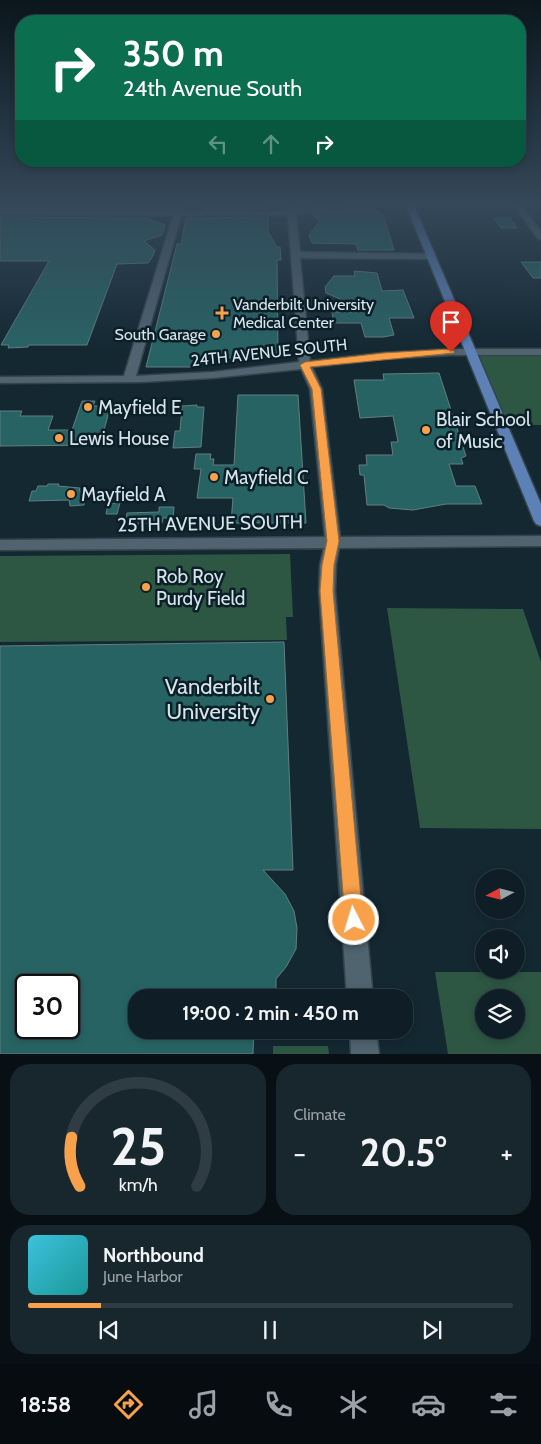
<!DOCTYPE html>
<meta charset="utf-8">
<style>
:root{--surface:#0f1e26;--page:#18272e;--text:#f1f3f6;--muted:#9ba2a7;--line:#2f3c43;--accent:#f8a14a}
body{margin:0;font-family:Cabin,sans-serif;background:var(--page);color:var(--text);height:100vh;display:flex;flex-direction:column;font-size:19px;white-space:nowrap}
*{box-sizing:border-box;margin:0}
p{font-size:16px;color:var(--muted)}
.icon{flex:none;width:28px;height:28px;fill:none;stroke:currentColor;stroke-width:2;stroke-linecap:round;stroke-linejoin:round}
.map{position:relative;height:1054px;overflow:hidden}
.panel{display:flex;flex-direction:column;gap:10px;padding:10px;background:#081015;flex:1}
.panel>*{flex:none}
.guide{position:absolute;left:15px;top:15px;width:511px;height:152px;border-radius:20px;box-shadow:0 2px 8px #0003,0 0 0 1px var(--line);background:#0b6e4f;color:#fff;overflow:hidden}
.needle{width:32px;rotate:263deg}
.buttons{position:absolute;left:475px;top:869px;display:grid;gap:10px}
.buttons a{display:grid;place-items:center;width:50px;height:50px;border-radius:50%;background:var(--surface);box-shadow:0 2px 8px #0003,0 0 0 1px var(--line);font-size:25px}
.speed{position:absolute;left:15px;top:974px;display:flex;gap:10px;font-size:25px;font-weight:700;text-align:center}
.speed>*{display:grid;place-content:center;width:65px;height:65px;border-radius:50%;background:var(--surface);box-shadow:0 2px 8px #0003,0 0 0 1px var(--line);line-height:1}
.speed .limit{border:2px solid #111;border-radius:8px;background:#fff;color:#111}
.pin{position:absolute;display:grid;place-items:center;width:42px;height:42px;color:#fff;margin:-51px -21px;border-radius:50% 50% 50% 0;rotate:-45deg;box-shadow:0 0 5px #0007}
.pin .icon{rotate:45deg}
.me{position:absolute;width:55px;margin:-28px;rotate:355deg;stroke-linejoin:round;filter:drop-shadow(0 0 4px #0008)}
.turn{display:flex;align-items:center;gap:18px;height:105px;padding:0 25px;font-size:22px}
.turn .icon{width:65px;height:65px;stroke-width:2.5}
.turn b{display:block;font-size:35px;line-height:42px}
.lanes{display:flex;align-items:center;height:48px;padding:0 25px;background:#0003;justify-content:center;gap:25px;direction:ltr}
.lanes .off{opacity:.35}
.big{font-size:38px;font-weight:700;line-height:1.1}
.panel .tile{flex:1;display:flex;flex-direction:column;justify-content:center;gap:8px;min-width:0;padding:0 18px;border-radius:20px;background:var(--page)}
.panel .dial{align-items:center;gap:0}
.dial svg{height:130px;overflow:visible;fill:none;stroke:var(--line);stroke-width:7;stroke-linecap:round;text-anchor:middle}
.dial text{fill:var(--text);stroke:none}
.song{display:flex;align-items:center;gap:15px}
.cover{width:60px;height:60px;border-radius:8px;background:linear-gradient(135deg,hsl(190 70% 55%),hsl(180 70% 35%))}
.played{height:5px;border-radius:2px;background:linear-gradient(90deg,var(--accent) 15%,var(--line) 15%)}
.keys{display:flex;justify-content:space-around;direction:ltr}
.heat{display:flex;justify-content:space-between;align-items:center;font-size:28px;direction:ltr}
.panel .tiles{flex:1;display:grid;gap:10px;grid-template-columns:1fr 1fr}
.tile:last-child{grid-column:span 2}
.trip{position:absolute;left:128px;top:989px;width:285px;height:50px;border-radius:20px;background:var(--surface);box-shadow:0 2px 8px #0003,0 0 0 1px var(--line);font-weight:700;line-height:50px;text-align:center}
.menu{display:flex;height:80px;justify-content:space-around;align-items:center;background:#060c0f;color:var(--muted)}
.menu .icon{width:35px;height:35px}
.menu .current{color:var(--accent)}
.menu b{font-size:22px;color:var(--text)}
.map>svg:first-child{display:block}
.green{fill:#2d5643;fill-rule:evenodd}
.building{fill:#286364;stroke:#637e7e;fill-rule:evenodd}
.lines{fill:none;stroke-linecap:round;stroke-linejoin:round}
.minor-casing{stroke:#34444b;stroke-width:3}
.major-casing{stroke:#34444b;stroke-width:3}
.minor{fill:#4f646f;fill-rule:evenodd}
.major{fill:#5d80b6;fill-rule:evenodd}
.route{fill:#f8a14a;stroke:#a16930}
.poi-dot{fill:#f8a14a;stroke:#0b1f28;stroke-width:2}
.labels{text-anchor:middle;stroke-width:5;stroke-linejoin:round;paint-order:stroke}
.far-poi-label{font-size:16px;fill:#d7e4ea;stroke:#0b1f28;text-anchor:start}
.far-street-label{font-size:16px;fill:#d7e4ea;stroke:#0b1f28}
.poi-label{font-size:19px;fill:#d7e4ea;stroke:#0b1f28;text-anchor:start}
.street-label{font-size:19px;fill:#d7e4ea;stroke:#0b1f28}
.near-poi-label{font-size:22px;fill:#d7e4ea;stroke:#0b1f28;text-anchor:end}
</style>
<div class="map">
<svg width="541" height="1054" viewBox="0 0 541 1054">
<rect width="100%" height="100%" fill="#142832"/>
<g class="green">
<path d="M470,352H541V425H500Z"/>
<path d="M290,554L293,617H286L287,640L0,642V556Z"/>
<path d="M387,608L523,609L541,662V829L420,828Z"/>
<path d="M435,972H541V1054H448ZM484,998H516V1030H484Z"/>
<path d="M273,1046H328L329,1054H273Z"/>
</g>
<g class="building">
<path d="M0,203H175L173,208L169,209H0Z"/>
<path d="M204,203H268V210L203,209Z"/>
<path d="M350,209H373L383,215L394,250H358L356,244L312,243L309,235L320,221L311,213Z"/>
<path d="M0,217L146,218L165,225L162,235L144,241L155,250L153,256L148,263L117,264L87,345H29L28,347L8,348L9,345H1L49,261H0Z"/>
<path d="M268,217V232L277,247H280L281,260H277L278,358H205L204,363L195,362V367H146L177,244H181L186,218Z"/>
<path d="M494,218H510L517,228H501Z"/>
<path d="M521,262H541V278H533Z"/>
<path d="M354,271L377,273L382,291L403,290L414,318H389L394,335L384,337H365L361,323H334L332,312H370L326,293L325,287L334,276H355Z"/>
<path d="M439,373L466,456L461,458L463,464H449L456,486H475L482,504H446L413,510L389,508L384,505H367L364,475H360L359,465H367L366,455H393L391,442H398L393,416L360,418L354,380H384L383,374Z"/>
<path d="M238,395H298L306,523H231L233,498H197L201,469H194L196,454H211L210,459H214L213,465H234Z"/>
<path d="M82,401H95L93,406H99L98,409L110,408L100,445L0,446V411H22L20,416H53L48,430H72Z"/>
<path d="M197,405V407H204L201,447L173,448L175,431H180L182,406Z"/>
<path d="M48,484H59L58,486L80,488L79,491H87L84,505L70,506L69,500L29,501L32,491H36L38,486H47Z"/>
<path d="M120,503L117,514H106L108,504Z"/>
<path d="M159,507H174L173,518H163L162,523L125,525L127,513L159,512Z"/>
<path d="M284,642L293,870H263L285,894L294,911L297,928L296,949L286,967L276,979V995H145L144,998H136V1030H254L253,1054H0V646ZM26,985H69V1028H26Z"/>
</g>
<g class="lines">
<g class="minor-casing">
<g id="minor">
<path d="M177,203L184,205L182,211L282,212L288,211L287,203H295V210L342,203H364L296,214L300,252L433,254L434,256L430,259L300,258L310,361L383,353L451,349H541V355H451L383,359L312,367L322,389L340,537L541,536V546L339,548L336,565L335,591L373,998H347L319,591L320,565L324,548L0,550V540L325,537L310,389L301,369L213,378L141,382L0,383V377L124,376L173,216L0,215V211H174ZM288,215L299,362L213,372L136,376L181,216Z"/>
<path d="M512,203H519L541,231V239H538Z"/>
<path d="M350,1030H376L379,1054H351Z"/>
</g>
</g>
<g class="major-casing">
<path id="major" d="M405,203H413L541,504V526L536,524L534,521Z"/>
</g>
<use href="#minor" class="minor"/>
<use href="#major" class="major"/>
</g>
<linearGradient id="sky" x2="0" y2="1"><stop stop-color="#0b161c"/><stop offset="0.58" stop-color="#34485a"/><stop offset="1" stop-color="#34485a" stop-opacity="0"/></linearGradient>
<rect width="541" height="351" fill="url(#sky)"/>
<path class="route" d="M451,349L455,352L454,353L310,367L321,389L339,541L334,565L333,591L363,920L360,927L354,929L347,927L345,920L320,591L322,565L327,541L312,389L300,365L305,362L383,353Z"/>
<g class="poi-dot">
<path d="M219.5 305.5h5v5h5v5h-5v5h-5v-5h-5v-5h5z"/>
<circle cx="216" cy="334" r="5"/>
<circle cx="88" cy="407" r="5"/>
<circle cx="426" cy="430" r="5"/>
<circle cx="59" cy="438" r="5"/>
<circle cx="214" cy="477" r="5"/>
<circle cx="71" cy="494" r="5"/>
<circle cx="146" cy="587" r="5"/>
<circle cx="270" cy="699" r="5"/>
</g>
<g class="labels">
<g class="far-poi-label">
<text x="233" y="310">Vanderbilt University<tspan x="233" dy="18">Medical Center</tspan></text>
<text x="206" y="340" text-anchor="end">South Garage</text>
</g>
<g class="far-street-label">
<text transform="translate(269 352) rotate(-6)" y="6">24TH AVENUE SOUTH</text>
</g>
<g class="poi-label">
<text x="98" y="414">Mayfield E</text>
<text x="436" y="426">Blair School<tspan x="436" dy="22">of Music</tspan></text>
<text x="69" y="445">Lewis House</text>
<text x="224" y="484">Mayfield C</text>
<text x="81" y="501">Mayfield A</text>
<text x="156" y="583">Rob Roy<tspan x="156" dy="22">Purdy Field</tspan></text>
</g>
<g class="street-label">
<text transform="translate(210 523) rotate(-1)" y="7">25TH AVENUE SOUTH</text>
</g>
<g class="near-poi-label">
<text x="260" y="694">Vanderbilt<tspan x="260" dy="25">University</tspan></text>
</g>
</g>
</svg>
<div class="buttons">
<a><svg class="needle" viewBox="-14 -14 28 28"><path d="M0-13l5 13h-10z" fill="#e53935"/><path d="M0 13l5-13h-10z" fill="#9ba2a7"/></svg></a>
<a><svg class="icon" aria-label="sound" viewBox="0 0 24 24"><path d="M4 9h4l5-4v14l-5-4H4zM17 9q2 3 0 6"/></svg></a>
<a><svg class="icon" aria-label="layers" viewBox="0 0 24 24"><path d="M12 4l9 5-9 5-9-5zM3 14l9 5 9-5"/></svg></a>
</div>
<div class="speed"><div class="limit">30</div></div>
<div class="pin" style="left:451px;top:352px;background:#d93025"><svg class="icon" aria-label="arrive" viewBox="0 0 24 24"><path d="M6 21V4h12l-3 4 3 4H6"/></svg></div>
<svg class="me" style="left:354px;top:920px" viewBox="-20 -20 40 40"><circle r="17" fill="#f8a14a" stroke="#fff" stroke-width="3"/><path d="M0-11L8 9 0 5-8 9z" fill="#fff"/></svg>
<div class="trip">19:00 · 2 min · 450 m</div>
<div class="guide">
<div class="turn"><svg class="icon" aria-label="right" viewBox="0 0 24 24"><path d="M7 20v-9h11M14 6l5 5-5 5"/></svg><div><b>350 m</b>24th Avenue South</div></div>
<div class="lanes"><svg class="icon off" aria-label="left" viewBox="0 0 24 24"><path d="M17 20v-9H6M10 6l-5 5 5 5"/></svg><svg class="icon off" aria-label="ahead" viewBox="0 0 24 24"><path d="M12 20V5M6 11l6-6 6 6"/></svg><svg class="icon" aria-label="right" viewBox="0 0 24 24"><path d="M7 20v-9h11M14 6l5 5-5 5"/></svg></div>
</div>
</div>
<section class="panel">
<div class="tiles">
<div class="tile dial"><svg viewBox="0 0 100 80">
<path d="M14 69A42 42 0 1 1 86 69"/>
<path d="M14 69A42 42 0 0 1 9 39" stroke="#f8a14a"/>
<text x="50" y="56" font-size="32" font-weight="700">25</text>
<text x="50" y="72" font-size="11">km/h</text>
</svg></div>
<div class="tile"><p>Climate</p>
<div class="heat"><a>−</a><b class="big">20.5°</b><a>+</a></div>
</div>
<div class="tile">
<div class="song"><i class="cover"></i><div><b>Northbound</b><p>June Harbor</p></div></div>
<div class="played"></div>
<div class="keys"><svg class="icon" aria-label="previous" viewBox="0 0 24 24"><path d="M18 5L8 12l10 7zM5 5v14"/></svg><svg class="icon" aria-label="pause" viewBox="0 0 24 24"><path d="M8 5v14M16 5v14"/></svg><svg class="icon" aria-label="next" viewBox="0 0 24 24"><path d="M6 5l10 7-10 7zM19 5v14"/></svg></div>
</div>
</div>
</section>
<nav class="menu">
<b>18:58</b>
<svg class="icon current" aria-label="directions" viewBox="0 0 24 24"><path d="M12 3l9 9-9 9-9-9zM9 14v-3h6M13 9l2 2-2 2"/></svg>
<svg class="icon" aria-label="music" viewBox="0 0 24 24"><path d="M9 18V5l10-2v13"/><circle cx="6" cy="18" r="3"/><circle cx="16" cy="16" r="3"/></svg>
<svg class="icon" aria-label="phone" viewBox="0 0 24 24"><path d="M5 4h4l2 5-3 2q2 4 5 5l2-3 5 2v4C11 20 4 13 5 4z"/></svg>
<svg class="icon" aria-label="climate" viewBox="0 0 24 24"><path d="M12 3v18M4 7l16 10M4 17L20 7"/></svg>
<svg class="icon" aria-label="car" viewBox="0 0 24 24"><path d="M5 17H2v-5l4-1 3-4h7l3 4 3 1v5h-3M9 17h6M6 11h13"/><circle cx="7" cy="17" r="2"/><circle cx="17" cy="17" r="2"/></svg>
<svg class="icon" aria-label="filters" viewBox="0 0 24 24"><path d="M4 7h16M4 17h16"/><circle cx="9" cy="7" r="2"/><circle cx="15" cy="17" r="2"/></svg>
</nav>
